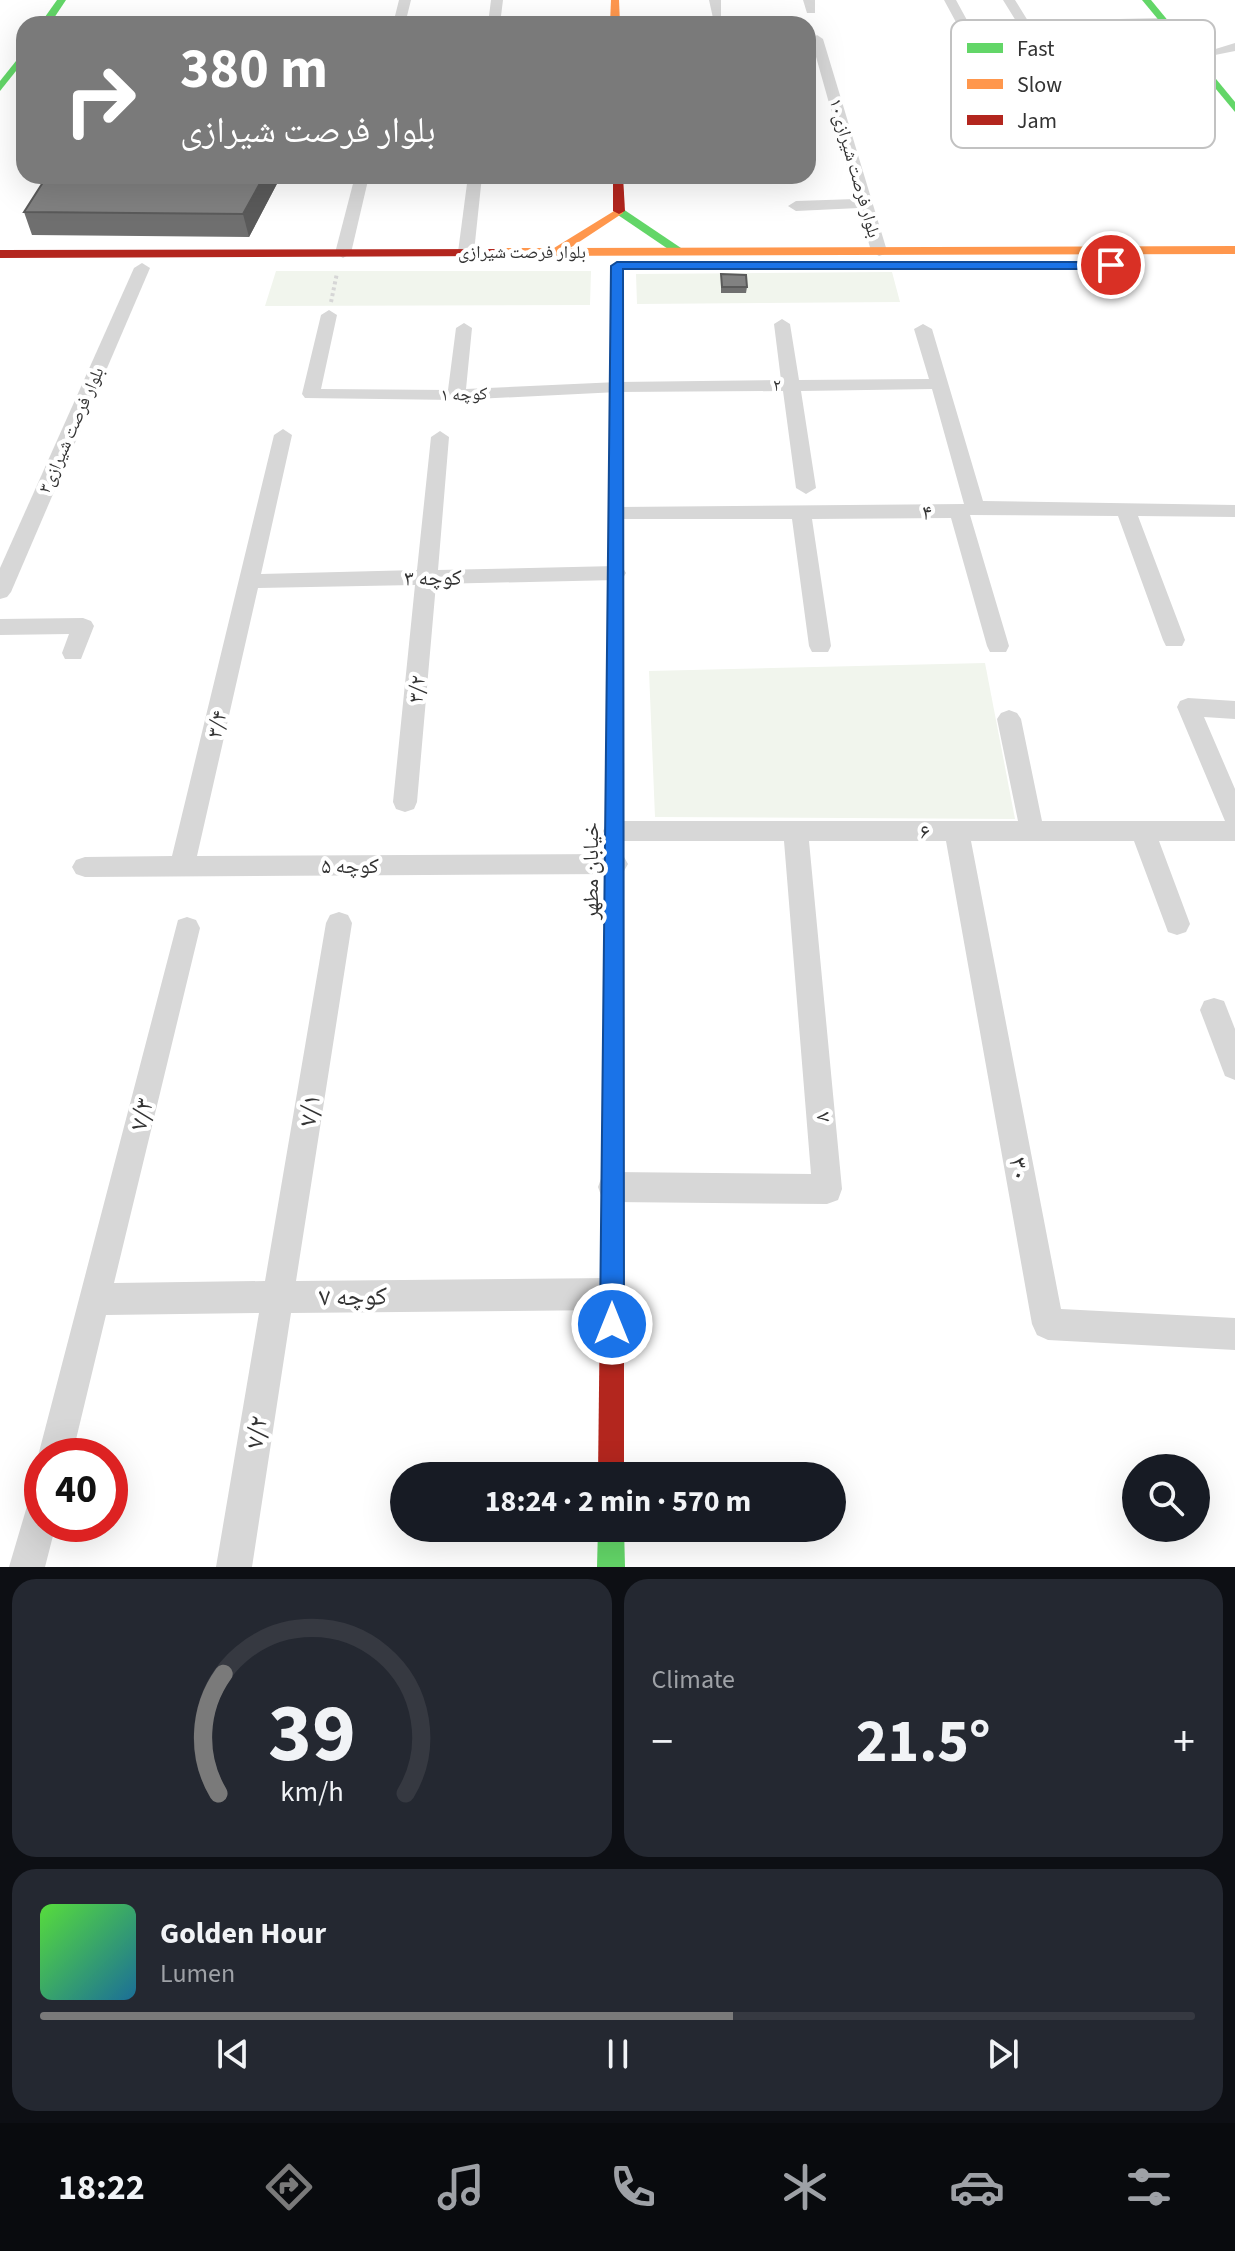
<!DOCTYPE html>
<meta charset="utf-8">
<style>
:root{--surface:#171b24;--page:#242831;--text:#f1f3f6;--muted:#9ea1a6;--line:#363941;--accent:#7a7a7a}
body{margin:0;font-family:"Source Sans 3","Noto Naskh Arabic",sans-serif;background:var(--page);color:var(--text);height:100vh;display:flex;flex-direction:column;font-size:30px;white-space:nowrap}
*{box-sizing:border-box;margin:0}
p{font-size:26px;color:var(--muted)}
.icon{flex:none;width:44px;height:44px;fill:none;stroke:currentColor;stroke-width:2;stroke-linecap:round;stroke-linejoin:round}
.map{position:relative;height:1567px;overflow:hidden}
.side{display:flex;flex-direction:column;gap:12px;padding:12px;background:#0d0f14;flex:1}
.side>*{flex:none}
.hud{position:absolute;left:16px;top:16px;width:800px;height:168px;border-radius:24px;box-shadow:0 8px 32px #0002;background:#7a7a7a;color:#fff;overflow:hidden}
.controls{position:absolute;left:1122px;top:1454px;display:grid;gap:16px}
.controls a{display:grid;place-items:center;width:88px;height:88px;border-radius:50%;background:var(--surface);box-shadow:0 8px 32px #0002;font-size:40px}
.speed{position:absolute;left:24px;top:1438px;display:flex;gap:16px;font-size:40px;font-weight:700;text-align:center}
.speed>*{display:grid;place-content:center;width:104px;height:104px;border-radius:50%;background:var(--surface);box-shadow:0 8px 32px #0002;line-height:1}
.speed .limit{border:12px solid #d22;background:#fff;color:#111}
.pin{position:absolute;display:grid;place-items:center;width:68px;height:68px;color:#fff;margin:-34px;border:4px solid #fff;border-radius:50%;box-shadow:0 2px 8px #0007}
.me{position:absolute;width:88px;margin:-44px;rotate:0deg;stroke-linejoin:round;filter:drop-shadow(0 0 6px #0008)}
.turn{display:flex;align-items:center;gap:28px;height:168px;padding:0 32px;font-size:36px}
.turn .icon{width:104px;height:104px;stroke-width:2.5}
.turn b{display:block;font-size:56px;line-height:68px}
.big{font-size:60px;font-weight:700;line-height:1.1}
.side .tile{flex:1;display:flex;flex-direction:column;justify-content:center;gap:12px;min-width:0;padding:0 28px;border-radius:24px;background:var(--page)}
.side .dial{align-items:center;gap:0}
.dial svg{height:208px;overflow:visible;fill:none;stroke:var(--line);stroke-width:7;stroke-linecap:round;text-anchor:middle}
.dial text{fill:var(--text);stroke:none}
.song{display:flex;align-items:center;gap:24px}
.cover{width:96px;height:96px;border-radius:12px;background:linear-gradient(135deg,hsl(110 70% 55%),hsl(200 70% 35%))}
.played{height:8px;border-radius:4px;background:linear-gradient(90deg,var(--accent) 60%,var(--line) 60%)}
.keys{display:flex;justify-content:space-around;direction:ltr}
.heat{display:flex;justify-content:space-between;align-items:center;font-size:44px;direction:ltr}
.side .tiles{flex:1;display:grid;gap:12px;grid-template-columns:1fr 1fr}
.tile:last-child{grid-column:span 2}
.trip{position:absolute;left:390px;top:1462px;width:456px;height:80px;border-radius:40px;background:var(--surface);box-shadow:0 8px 32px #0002;font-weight:700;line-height:80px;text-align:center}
.tabs{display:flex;height:128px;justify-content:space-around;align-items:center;background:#090b0e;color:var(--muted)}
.tabs .icon{width:56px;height:56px}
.tabs .on{color:var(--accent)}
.tabs b{font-size:36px;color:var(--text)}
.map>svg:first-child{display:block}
.green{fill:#f1f5ed}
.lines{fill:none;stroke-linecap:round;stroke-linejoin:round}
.path{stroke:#d6d6d6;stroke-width:4;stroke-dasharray:3 3;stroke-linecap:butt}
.street{fill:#d7d7d7;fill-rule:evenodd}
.fast{fill:#63d668;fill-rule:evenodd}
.slow{fill:#ff974d;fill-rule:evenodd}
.jam{fill:#b3261e;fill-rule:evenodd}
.wall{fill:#6f6f6f}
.shaded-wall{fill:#5a5a5a}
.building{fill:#818181;stroke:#5a5a5a;stroke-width:2}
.route{fill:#1a73e8;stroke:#114b97;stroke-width:2}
.labels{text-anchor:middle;stroke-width:8;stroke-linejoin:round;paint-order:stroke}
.far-street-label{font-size:18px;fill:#333;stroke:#fff}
.street-label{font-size:22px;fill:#333;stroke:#fff}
.near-street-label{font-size:26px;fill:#333;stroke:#fff}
.key{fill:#fff;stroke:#c2c2c2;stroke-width:2}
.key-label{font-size:22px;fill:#333}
</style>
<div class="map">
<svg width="1235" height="1567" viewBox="0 0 1235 1567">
<rect width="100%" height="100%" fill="#fff"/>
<g class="green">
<path d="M276,271H591L590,305L265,306Z"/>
<path d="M892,272L900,302L637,304L636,274Z"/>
<path d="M985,663L1015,819L655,817L649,671Z"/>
</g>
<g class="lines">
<path class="path" d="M331,302L337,273"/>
<g class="street">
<path d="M399,0H411L405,24H393Z"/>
<path d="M491,0H503L500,24H488Z"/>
<path d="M709,0H721V18H713Z"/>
<path d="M803,0H815V13H807Z"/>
<path d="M944,0H956L968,22L1016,21L1003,0H1015L1028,21L1164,18L1170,22L1164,26L1032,28L1066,83L1059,87L1052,83L1020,29L972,30L1019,113L1012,117L1005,113Z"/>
<path d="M817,35L823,39L887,251L885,254L879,256L871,251L859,208L796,211L788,206L796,201L856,199L811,39Z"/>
<path d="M1235,43V51L1215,55L1209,51Z"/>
<path d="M355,176H369L351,253L343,258L335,253Z"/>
<path d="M468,176H482L474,252L466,257L458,252Z"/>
<path d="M142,263L150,268L11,592L7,597L0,599V568L134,268Z"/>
<path d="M329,310L337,315L321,389L448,390L456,328L464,323L472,328L466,389L618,382L781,380L774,324L782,319L790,324L799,380L929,379L914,329L923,324L932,329L983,501L1235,505V517L1138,516L1185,640L1182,646H1166L1163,640L1118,516L970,515L1009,646L1006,652H990L987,646L951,518L812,519L831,646L828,652H812L809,646L792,519H618L608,513L618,507L964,504L932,389L801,391L816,488L806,494L796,488L783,391L618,392L456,400L305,398L302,394L321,315Z"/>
<path d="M283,429L292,435L261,574L417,570L431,437L440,431L449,437L438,570L616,566L623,568L626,573L623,578L616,580L436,584L417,802L414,809L405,812L396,809L393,802L415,585L258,588L197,856L615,854L624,857L628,864L624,871L615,874L85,877L76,874L72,867L76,860L85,857L172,856L274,435Z"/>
<path d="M83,618L91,621L94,626L81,659H65L62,653L69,634L0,635V619Z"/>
<path d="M1188,698L1235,701V719L1204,717L1235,789V841H1159L1190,924L1186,932L1177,935L1168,932L1134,841H971L1061,1309L1235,1318V1350L1048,1340L1037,1335L1032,1324L946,841H809L842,1189L838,1200L827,1204L613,1202L602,1198L598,1187L602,1176L613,1172L811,1174L784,841H615L606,838L603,831L606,824L615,821H1018L997,719L1001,713L1009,710L1017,713L1021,719L1042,821H1225L1177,707L1180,701Z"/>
<path d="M339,912L348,915L352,923L296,1281L612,1278L623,1283L628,1294L623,1305L612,1310L291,1313L252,1567H216L259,1313L106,1315L72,1456H42V1466L38,1456L178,920L187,917L196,920L200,928L114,1283L265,1281L326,923L330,915Z"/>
<path d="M1214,998L1224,1001L1235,1029V1080L1225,1076L1200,1010L1204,1001Z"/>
<path d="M42,1490V1524H56L45,1567H9L30,1496Z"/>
</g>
<g class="fast">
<path d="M57,0H66L50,24H40Z"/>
<path d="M1142,0H1151L1235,102V112Z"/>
<path d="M24,51V61L0,91V81Z"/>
<path d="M615,209H623L684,250L674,253L615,213Z"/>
<path d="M616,453L623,457L624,1129L621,1136L613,1140L605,1136L602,1129L609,457Z"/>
<path d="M598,1528H624L625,1567H597Z"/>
</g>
<g class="slow">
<path d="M611,0H619L620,24H610Z"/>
<path d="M619,208L623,209V213L570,248L1235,246V254L500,256L494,252L500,248H554Z"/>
</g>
<g class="jam">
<path d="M613,176H623L625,211L619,214L613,211Z"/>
<path d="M504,249V255L500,256L0,258V250Z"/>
<path d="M617,262L623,266V457L616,461L609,457L611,266Z"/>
<path d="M613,1118L621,1122L624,1129V1476H598L602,1129L605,1122Z"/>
</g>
</g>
<g class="wall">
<path d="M281,176L249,237L32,235L24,212Z"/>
<path d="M721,274L747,287L746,293H721Z"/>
</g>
<path class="shaded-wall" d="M264,176H281L249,237L243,214Z"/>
<g class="building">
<path d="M47,176H264L243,214L24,212Z"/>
<path d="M721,274L746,275L747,287H722Z"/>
</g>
<path class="route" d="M617,262H1111L1117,265L1111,269H623L624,1324L621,1333L612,1337L603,1333L600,1324L611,266Z"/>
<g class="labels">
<g class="far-street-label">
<text transform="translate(855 168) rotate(74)" y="6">بلوار فرصت شیرازی۱۰</text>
<text x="522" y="258">بلوار فرصت شیرازی</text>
<text transform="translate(777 385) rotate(-1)" y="6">۲</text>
<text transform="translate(464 394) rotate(-2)" y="6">کوچه ۱</text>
<text transform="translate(71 430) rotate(-66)" y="6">۳بلوار فرصت شیرازی</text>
</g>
<g class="street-label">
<text x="927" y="520">۴</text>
<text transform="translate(433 577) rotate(-1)" y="8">کوچه ۳</text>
<text transform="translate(416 689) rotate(-84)" y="8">۳/۲</text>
<text transform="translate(216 724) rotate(-77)" y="8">۳/۴</text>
<text x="925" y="839">۶</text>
<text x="350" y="873">کوچه ۵</text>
<text transform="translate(590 871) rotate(-90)" y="8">خیابان مطهر</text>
<text transform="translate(821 1117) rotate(-95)" y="8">۸</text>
</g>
<g class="near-street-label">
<text transform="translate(309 1110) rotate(-81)" y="9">۷/۱</text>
<text transform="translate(141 1114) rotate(-76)" y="9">۷/۳</text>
<text transform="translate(1020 1169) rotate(80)" y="9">۳۰</text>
<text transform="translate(353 1296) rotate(-1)" y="9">کوچه ۷</text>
<text transform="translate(256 1432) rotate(-81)" y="9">۷/۲</text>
</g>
</g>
<rect x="951" y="20" width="264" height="128" rx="12" class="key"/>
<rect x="967" y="43" width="36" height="10" fill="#63d668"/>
<rect x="967" y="79" width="36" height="10" fill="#ff974d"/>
<rect x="967" y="115" width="36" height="10" fill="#b3261e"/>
<g class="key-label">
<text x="1017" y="56">Fast</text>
<text x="1017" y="92">Slow</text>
<text x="1017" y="128">Jam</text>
</g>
</svg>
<div class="controls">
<a><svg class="icon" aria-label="search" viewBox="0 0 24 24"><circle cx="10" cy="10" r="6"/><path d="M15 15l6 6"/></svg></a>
</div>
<div class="speed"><div class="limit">40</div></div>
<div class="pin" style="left:1111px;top:265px;background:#d93025"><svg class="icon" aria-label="arrive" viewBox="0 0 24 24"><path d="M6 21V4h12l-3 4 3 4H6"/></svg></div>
<svg class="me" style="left:612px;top:1324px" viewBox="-20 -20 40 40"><circle r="17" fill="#1a73e8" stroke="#fff" stroke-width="3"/><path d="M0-11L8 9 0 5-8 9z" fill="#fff"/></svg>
<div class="trip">18:24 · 2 min · 570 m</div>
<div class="hud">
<div class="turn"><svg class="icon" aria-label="right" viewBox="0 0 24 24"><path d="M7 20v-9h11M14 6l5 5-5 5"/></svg><div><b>380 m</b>بلوار فرصت شیرازی</div></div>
</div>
</div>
<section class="side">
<div class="tiles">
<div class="tile dial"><svg viewBox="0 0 100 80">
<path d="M14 69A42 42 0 1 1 86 69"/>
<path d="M14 69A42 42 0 0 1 16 23" stroke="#7a7a7a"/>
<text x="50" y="56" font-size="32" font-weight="700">39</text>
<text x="50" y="72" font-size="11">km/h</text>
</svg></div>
<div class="tile"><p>Climate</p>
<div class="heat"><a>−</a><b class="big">21.5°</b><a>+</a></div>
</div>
<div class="tile">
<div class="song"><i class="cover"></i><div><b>Golden Hour</b><p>Lumen</p></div></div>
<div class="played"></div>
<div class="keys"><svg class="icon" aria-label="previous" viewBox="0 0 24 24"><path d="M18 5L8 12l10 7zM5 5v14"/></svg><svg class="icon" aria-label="pause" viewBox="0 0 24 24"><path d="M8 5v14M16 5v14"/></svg><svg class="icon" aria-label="next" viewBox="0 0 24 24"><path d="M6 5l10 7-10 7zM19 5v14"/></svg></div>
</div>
</div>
</section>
<nav class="tabs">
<b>18:22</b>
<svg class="icon on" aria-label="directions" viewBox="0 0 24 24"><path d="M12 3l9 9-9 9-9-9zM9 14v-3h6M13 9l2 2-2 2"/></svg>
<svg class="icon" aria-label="music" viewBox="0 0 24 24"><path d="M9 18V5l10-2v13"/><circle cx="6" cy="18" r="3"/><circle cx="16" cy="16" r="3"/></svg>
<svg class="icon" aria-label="phone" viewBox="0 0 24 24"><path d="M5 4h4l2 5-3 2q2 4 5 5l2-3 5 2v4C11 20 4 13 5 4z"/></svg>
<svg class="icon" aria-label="climate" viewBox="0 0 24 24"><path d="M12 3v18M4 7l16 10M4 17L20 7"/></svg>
<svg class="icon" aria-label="car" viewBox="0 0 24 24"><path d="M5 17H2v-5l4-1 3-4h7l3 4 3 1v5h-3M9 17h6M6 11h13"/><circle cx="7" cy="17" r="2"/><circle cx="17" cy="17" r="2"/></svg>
<svg class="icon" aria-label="filters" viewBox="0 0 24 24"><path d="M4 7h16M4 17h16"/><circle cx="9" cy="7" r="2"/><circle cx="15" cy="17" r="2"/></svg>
</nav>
